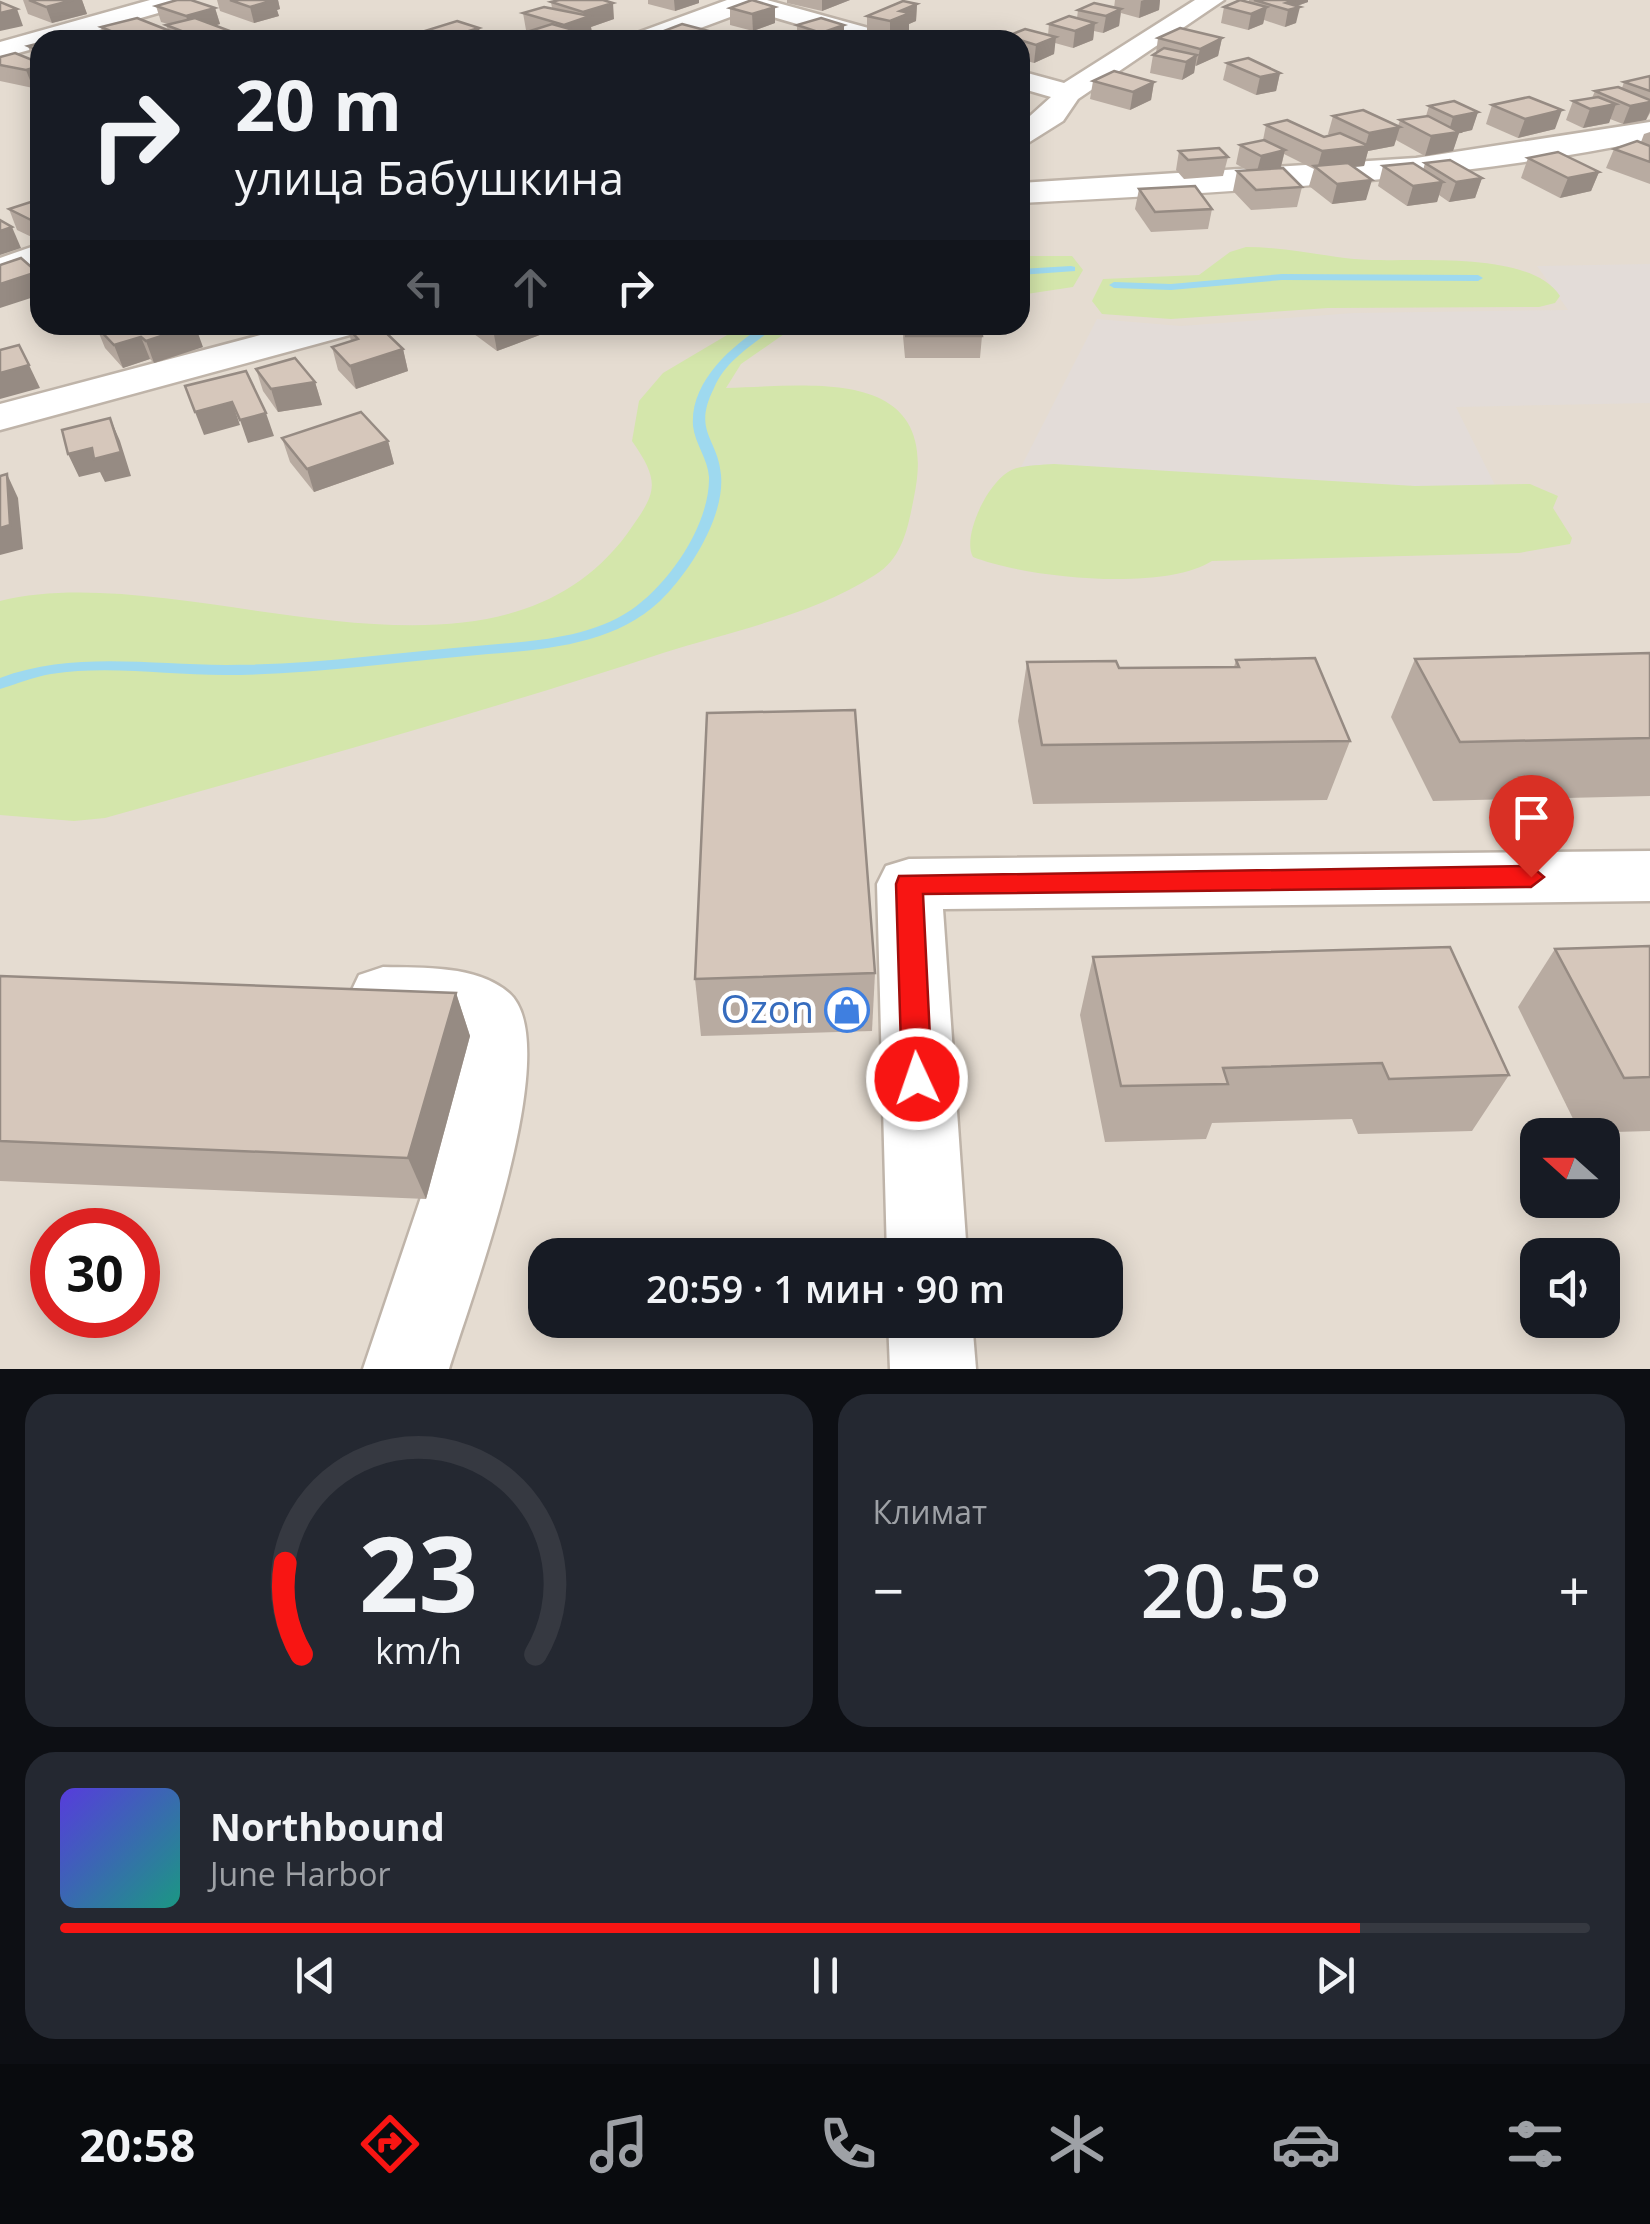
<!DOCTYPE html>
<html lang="ru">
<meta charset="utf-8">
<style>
:root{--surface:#171b24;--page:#242831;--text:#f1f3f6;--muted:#9ea1a6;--line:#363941;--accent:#f81513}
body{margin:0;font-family:"Open Sans",sans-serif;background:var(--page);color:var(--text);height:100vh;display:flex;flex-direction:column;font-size:38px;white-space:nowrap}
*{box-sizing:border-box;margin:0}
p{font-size:32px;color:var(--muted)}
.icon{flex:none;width:55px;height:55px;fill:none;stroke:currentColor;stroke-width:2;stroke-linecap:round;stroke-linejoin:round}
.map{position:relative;height:1369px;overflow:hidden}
.side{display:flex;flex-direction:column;gap:25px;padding:25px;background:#0d0f14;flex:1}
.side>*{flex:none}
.hud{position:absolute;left:30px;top:30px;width:1000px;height:305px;border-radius:30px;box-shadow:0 5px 25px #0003;background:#171b24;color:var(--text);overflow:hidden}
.needle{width:65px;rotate:291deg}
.fabs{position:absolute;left:1520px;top:1118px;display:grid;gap:20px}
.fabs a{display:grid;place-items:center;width:100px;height:100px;border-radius:20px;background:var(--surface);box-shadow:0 5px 25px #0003;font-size:50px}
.speed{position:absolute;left:30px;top:1208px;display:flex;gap:20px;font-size:50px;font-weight:700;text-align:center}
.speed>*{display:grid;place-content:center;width:130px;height:130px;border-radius:50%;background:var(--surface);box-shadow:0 5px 25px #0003;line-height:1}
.speed .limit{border:15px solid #d22;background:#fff;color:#111}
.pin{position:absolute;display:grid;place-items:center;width:85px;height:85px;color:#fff;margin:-102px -42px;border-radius:50% 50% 50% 0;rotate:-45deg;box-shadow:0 0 10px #0007}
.pin .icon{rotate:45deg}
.me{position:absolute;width:110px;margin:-55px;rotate:357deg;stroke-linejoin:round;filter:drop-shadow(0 0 8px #0008)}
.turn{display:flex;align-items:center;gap:35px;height:210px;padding:0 40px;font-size:45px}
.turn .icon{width:130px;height:130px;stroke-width:2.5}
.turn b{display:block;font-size:70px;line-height:85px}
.lanes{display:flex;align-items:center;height:95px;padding:0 40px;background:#0003;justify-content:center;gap:50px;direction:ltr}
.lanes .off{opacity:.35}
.big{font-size:75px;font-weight:600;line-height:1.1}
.side .card{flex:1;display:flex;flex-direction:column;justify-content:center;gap:15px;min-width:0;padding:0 35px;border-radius:30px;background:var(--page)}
.side .dial{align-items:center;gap:0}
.dial svg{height:260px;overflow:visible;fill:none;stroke:var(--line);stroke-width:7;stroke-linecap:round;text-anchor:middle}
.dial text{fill:var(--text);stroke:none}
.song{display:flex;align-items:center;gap:30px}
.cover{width:120px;height:120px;border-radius:15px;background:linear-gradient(135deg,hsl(250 70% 55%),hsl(170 70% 35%))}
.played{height:10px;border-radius:5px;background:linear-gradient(90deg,var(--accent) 85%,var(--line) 85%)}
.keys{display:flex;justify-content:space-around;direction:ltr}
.heat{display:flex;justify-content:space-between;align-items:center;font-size:55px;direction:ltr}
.side .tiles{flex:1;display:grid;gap:25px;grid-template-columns:1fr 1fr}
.card:last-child{grid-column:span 2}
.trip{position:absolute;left:528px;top:1238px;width:595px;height:100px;border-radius:30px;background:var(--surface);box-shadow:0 5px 25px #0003;font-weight:600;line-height:100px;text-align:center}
.tabs{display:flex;height:160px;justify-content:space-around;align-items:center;background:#090b0e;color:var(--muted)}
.tabs .icon{width:70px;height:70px}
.tabs .active{color:var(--accent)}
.tabs b{font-size:45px;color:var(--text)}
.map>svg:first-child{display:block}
.residential{fill:#e5dcd1;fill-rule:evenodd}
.industrial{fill:#e3dcd8}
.green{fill:#d4e6ab}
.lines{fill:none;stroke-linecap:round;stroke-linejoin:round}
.stream{fill:#9ed9ef;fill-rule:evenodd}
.minor-casing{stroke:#bfb4a9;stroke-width:5}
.minor{fill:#fff;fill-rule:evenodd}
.wall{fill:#b8aba1}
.shaded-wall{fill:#968b83}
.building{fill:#d6c7bb;stroke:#968b83;stroke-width:2.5}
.route{fill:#f81513;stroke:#a10e0c;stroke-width:2.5}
.labels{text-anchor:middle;stroke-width:9;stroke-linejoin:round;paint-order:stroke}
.near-shop-label{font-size:38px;fill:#366cbe;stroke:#fff;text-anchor:end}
</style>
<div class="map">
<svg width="1650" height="1369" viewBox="0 0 1650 1369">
<rect width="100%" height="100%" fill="#f1ebe3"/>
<path class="residential" d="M0,0H1650V1369H0ZM40,40H1020V325H40ZM1538,1135H1602V1200H1538ZM52,1230H138V1315H52ZM545,1255H1105V1320H545ZM1538,1255H1602V1320H1538Z"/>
<path class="industrial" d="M1650,264V403L1456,407L1500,495L1147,487L1021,467L1097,319L1181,326L1354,313L1568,310L1537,266Z"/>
<g class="green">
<path d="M1246,247C1283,247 1317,255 1354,259C1405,264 1529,248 1560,296L1555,303L1539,307L1328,308L1171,319L1102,314L1092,301L1103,279L1199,275L1230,252Z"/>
<path d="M1020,256H1072L1083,270L1073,287L1020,295Z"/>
<path d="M744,325H797L741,364L726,388C812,386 942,365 914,497C908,527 903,558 875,575C813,615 732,631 663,653C479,714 292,765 105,818L74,821L0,815V601C186,555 488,721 627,534C656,493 662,484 632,441L639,401L663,373Z"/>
<path d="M1054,464L1415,486L1530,484L1558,496L1553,508L1572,538L1570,544L1519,553L1212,561C1163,592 1026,578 973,557C961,536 990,477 1014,469C1025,465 1041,465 1054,464Z"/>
</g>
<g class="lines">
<g class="stream">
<path d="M1071,266L1075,267V271L1020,275V269Z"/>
<path d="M1282,274L1478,275L1483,278L1478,281L1282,280L1171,290L1114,288L1109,285L1114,282L1171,284Z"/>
<path d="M765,325H777C754,345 727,358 714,388C692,432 718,438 721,475C725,517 689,573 660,601C609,649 532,650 467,656C386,663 306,675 225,675C167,675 108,665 51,674C33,677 17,684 0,689V678C73,651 150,665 226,665C310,665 393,653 476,646C528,641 586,640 631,610C669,584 710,525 709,477C708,459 695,444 693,426C690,382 731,346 765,325Z"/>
</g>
<g class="minor-casing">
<g id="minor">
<path d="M150,0H189L186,5L64,40H40V47L0,58V42Z"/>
<path d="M767,0L890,34L894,40H852L749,10L668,40H630L634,34L727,0Z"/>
<path d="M1195,0H1224L1078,99L1063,121L1020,148V125L1051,97L1020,88V71L1064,83Z"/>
<path d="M1650,122V140C1442,183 1232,191 1020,203V183L1416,158Z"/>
<path d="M40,244V267L0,281V258Z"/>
<path d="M298,325H362L357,333L0,430V404Z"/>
<path d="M1650,851V901L943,909L967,1255H887L877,884L886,866L909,859Z"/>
<path d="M383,967C423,968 477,965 509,993C567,1044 470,1300 449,1369H363L442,1135L459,1047L458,1033L451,1030L383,1025L359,1017L349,996L359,975Z"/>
<path d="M888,1320H972L976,1369H890Z"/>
</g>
</g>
<use href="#minor" class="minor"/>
</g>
<g class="wall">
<path d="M23,0H82L87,14L52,23L28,14Z"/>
<path d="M217,0H278L280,9L277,10L279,16L254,23L220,11Z"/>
<path d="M648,0H699V3L675,11L648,4Z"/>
<path d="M752,0L775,23L753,31L730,25V8Z"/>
<path d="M787,0H850L822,11L787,3Z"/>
<path d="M1115,0H1160L1159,10L1139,18L1121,13L1119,26L1103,33L1094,31L1093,40L1073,48L1055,43L1054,54L1034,63L1020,59V40H1005V37L1048,35L1049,24L1077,18L1078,10L1114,8Z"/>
<path d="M1249,0H1308V2L1297,6L1296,23L1285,27L1264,20L1263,24L1248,30L1221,23L1224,7L1248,3Z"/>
<path d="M551,2L614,19L591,27L592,33L578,38V40H515L514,36L530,31L526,30L523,13L552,8Z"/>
<path d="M917,4L916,21L909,24V30L890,38L867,33V16Z"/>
<path d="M156,6L215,8L220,24L216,25L230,31L233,40H80L103,34L101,27L168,30L166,25L168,24L161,22Z"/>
<rect x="797" y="25" width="47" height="15"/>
<path d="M479,28L481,40H430L428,30Z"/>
<path d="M656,34L720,40H656Z"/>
<path d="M1158,38H1222L1218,56L1195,66L1194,73L1182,80L1150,73L1153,55L1156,53Z"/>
<path d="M40,43V86L33,88L0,81V57L33,60L28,46Z"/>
<path d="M1227,63L1280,73L1276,91L1256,95L1223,80Z"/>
<path d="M1650,76V113L1646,120L1623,124L1610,119L1609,123L1583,128L1566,120L1573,101L1592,98L1595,91L1622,88L1624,82Z"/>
<path d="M1093,81L1154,82L1151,100L1130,110L1090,99Z"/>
<path d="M1492,105L1555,129L1518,138L1486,124Z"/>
<path d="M1429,106L1478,112L1472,130L1459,133L1453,151L1425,156L1396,140L1394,146L1368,151L1364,166L1354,167L1366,200L1332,204L1309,186L1314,169L1284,154L1281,168L1302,187L1297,207L1251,210L1233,191L1237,171L1247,170L1236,164L1240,145L1263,140L1266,125L1324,137L1330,136L1328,134L1333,116L1398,126L1400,120L1426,116Z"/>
<path d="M1650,132V184L1606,168L1614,149L1641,142L1644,134Z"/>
<path d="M1179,151L1228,157L1223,176L1184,179L1176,170Z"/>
<path d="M1528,158L1599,172L1591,191L1560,198L1521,178Z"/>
<path d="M1425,163L1482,178L1475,198L1449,202L1439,195L1437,202L1407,206L1378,186L1383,166L1423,170Z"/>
<path d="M1139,189L1212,209L1208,229L1151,232L1135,209Z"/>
<path d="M40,199V241L17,230L9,209Z"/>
<path d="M469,325H544L545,333L497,351L470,331Z"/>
<path d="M902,325H980L982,336L980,358H905Z"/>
<path d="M96,326L203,347L154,363L150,359L123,368L105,348Z"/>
<path d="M348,328L403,349L408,371L356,389L338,370L332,347L351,341Z"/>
<path d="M256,369L315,382L322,405L278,412L263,391Z"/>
<path d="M282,438L388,441L394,464L314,492L290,462Z"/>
<path d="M1650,653V796L1433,801L1391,717L1415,659Z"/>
<path d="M1236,660L1350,741L1327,800L1033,804L1018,721L1027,662L1119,668L1234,667Z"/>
<path d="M1650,946V1131L1580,1133L1518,1007L1555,949Z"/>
<path d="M1093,957L1509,1075L1472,1131L1358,1134L1352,1119L1212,1123L1206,1139L1105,1142L1080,1015Z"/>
<path d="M875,973L872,1031L701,1036L695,979Z"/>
<path d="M0,976L456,993L470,1036L426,1199L0,1181Z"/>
</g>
<g class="shaded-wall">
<path d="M73,0H82L87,14L52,23L46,7Z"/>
<path d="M264,0H278L280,9L277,10L279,16L254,23L250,7Z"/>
<path d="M674,0H699V3L675,11Z"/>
<path d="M822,0H850L822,11Z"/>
<path d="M1144,0H1160L1159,10L1139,18L1141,1Z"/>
<path d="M1291,0H1308V2L1294,7H1300L1296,23L1285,27L1288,10L1286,3Z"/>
<path d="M613,3L614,19L591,27L592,33L578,38V40H551L566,35L564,25L584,18L583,12Z"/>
<path d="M917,4L916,21L909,24V30L890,38V21L900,11Z"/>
<path d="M775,7V23L753,31L752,14Z"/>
<path d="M1267,7L1263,24L1248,30L1251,14Z"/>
<path d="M215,8L220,24L191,33L186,16Z"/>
<path d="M17,9L23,26L0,31V13Z"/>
<path d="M1121,9L1119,26L1103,33L1106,16Z"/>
<path d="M1095,23L1093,40L1073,48L1075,31Z"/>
<path d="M844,25V40H821V33Z"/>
<path d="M479,28L481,40H450L449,37Z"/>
<path d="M170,31L173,40H135Z"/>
<path d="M230,31L233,40H202V39Z"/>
<path d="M1056,37L1054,54L1034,63L1036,45Z"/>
<path d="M1222,38L1218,56L1196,66L1200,49Z"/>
<path d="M1197,55L1194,73L1182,80L1186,62Z"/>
<path d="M40,66V86L33,88L26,70Z"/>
<path d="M1280,73L1276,91L1256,95L1260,77Z"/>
<path d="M1154,82L1151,100L1130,110L1133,92Z"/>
<path d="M1650,102V111L1646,120L1623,124L1630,106Z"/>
<path d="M1616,104L1609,123L1583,128L1590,109Z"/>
<path d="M1562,110L1555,129L1518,138L1525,119Z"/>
<path d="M1478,112L1472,130L1459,133L1453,151L1425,156L1431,136L1448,134L1453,117Z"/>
<path d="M1400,127L1394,146L1368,151L1364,166L1319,170L1317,169L1322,151L1365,147L1369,133Z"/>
<path d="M1285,150L1280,170L1256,175L1261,156Z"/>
<path d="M1599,172L1591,191L1560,198L1568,178Z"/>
<path d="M1482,178L1475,198L1449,202L1456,182Z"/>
<path d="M1372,180L1366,200L1332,204L1337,184Z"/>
<path d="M1443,182L1437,202L1407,206L1413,186Z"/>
<path d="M40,217V241L31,220Z"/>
<path d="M12,227L21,248L0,255V231Z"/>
<path d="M37,272L40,279V295L0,308V284Z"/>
<path d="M195,325L203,347L154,363L146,341Z"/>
<path d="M502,325H544L545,333L497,351L493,329Z"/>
<path d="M141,337L150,359L123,368L114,345Z"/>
<path d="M403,349L408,371L356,389L350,366Z"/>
<path d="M29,365L40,388L0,399V373Z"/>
<path d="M315,382L322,405L278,412L271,389Z"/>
<path d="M232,402L240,425L204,435L195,412Z"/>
<path d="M266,413L274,436L248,443L240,420Z"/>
<path d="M110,418L120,441L131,476L105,482L100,472L79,477L68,454Z"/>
<path d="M388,441L394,464L314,492L307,469Z"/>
<path d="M7,474L18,498L23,549L0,555V528Z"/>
<path d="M456,993L470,1036L426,1199L408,1158Z"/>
</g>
<g class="building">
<path d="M29,0H73L46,7Z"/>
<path d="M177,0H191L215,8L186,16L156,6Z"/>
<path d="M230,0H274L250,7Z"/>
<path d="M559,0H603L613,3L583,12L551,2Z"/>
<path d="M752,0L775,7L752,14L730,8Z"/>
<path d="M1240,0L1267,7L1251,14L1224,7Z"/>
<path d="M1254,0H1295L1286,3L1300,7L1288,10Z"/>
<path d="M903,1L917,4L900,11L910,13L890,21L867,16Z"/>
<path d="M0,2L17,9L0,13Z"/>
<path d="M1094,3L1121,9L1106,16L1078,10Z"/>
<path d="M544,7L590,16L564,25L523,13Z"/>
<path d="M1069,16L1095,23L1075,31L1049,24Z"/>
<path d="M137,18L170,31L132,40L101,27Z"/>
<path d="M195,18L230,31L202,39L166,25Z"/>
<path d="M821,18L844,25L821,33L797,25Z"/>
<path d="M457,21L479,28L449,37L428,30Z"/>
<path d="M552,24L577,31L551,40H526L514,36Z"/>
<path d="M682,24L720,34L705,40H679L656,34Z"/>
<path d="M1180,28L1222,38L1200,49L1158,38Z"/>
<path d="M1025,29L1056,37L1036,45L1020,40L1005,37Z"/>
<path d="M105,34L121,40H80Z"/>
<path d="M40,43V51L28,46Z"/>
<path d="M1164,48L1197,55L1186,62L1153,55Z"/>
<path d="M15,53L40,63V66L26,70L0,65V57Z"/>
<path d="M1248,58L1280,73L1260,77L1227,63Z"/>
<path d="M1114,71L1154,82L1133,92L1093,81Z"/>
<path d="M1650,76V91L1624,82Z"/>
<path d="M1618,87L1650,100V102L1630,106L1595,91Z"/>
<path d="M1529,97L1562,110L1525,119L1492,105Z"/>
<path d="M1598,97L1616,104L1590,109L1573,101Z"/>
<path d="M1454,101L1478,112L1453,117L1429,106Z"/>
<path d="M1363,110L1400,127L1369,133L1333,116Z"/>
<path d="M1428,116L1459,132L1431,136L1400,120Z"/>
<path d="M1287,120L1324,137L1340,133L1369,146L1322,151L1266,125Z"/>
<path d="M1264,140L1285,150L1261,156L1240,145Z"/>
<path d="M1637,141L1650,146V162L1614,149Z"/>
<path d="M1219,148L1228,157L1188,160L1179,151Z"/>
<path d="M1558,152L1599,172L1568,178L1528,158Z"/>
<path d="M1450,160L1482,178L1456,182L1425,163Z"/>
<path d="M1348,163L1372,180L1337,184L1314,166Z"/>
<path d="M1413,163L1443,182L1413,186L1383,166Z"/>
<path d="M1283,168L1302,187L1256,190L1237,171Z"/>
<path d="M1195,186L1212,209L1155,212L1139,189Z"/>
<path d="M40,199V217L31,220L9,209Z"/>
<path d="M0,220L12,227L0,231Z"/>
<path d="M21,258L37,272L0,284V265Z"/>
<path d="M100,325H195L146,341L141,337L114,345L96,326Z"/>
<path d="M359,325H378L403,349L350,366L332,347L358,339L348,328Z"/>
<path d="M905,325H980L982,336H906Z"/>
<path d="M19,345L29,365L0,373V350Z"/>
<path d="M295,358L315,382L271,389L256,369Z"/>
<path d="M246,371L266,413L240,420L232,402L195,412L185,386Z"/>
<path d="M361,412L388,441L307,469L282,438Z"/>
<path d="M110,418L121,452L94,459L92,448L68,454L62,430Z"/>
<path d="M7,474L10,525L0,528V476Z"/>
<path d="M1650,653V738L1460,742L1415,659Z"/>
<path d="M1315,658L1350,741L1042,745L1027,662L1116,661L1119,668L1239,667L1236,660Z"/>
<path d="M855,710L875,973L695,979L707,713Z"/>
<path d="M1650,946V1077L1624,1078L1555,949Z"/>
<path d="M1450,947L1509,1075L1389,1079L1382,1063L1223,1068L1228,1084L1121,1086L1093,957Z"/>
<path d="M0,976L456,993L408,1158L0,1141Z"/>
</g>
<path class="route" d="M1531,866L1544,877L1531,887L923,894L932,1079L928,1088L917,1092L906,1088L902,1079L896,884L899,876Z"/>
<defs>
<g id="shop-ring" transform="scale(2.25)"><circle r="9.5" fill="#fff" stroke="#3f7fe0" stroke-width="1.5"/><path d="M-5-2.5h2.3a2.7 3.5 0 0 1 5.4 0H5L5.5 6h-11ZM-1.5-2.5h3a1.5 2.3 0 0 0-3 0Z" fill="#3f7fe0"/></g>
</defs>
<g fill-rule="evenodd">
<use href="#shop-ring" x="847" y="1010"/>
</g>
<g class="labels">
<g class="near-shop-label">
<text x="814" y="1023">Ozon</text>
</g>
</g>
</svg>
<div class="fabs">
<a><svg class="needle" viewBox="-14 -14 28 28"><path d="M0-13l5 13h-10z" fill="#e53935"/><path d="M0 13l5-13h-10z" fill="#9ea1a6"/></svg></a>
<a><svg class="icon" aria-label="sound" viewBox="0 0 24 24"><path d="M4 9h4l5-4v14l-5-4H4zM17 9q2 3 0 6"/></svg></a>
</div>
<div class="speed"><div class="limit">30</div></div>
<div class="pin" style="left:1531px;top:877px;background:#d93025"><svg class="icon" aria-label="arrive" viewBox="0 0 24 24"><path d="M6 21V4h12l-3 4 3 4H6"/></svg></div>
<svg class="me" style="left:917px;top:1079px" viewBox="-20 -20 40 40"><circle r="17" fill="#f81513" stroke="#fff" stroke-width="3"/><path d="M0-11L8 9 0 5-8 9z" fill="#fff"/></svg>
<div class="trip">20:59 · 1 мин · 90 m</div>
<div class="hud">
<div class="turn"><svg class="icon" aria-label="right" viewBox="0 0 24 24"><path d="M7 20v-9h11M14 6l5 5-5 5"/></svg><div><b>20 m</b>улица Бабушкина</div></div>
<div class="lanes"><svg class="icon off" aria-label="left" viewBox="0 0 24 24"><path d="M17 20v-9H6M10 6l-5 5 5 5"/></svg><svg class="icon off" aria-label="ahead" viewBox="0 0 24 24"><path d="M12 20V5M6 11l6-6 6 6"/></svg><svg class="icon" aria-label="right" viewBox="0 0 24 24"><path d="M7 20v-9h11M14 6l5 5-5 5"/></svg></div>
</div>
</div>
<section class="side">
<div class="tiles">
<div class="card dial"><svg viewBox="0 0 100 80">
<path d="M14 69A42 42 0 1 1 86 69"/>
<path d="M14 69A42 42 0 0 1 9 41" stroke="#f81513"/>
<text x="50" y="56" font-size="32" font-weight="700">23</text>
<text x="50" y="72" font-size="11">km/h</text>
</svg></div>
<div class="card"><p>Климат</p>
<div class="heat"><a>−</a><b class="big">20.5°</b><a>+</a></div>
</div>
<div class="card">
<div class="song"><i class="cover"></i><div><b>Northbound</b><p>June Harbor</p></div></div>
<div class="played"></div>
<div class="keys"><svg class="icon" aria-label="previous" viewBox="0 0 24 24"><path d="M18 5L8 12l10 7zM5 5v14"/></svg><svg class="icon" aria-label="pause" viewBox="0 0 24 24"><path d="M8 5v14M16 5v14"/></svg><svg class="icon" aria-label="next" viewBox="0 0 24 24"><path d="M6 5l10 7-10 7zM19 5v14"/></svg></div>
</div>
</div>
</section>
<nav class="tabs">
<b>20:58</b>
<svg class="icon active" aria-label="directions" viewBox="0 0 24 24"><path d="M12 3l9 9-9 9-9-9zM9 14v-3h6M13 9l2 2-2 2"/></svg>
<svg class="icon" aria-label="music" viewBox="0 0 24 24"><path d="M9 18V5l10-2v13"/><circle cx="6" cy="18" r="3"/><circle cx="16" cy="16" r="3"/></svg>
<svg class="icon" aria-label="phone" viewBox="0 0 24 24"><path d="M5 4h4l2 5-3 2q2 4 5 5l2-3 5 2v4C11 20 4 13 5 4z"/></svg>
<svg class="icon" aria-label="climate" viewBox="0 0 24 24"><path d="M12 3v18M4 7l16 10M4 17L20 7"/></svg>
<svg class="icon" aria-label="car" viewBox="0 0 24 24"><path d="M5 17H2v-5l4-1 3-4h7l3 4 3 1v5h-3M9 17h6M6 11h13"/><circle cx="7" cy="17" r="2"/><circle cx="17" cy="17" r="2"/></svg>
<svg class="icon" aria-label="filters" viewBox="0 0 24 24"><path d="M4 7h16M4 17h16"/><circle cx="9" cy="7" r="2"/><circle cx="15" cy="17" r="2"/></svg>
</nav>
